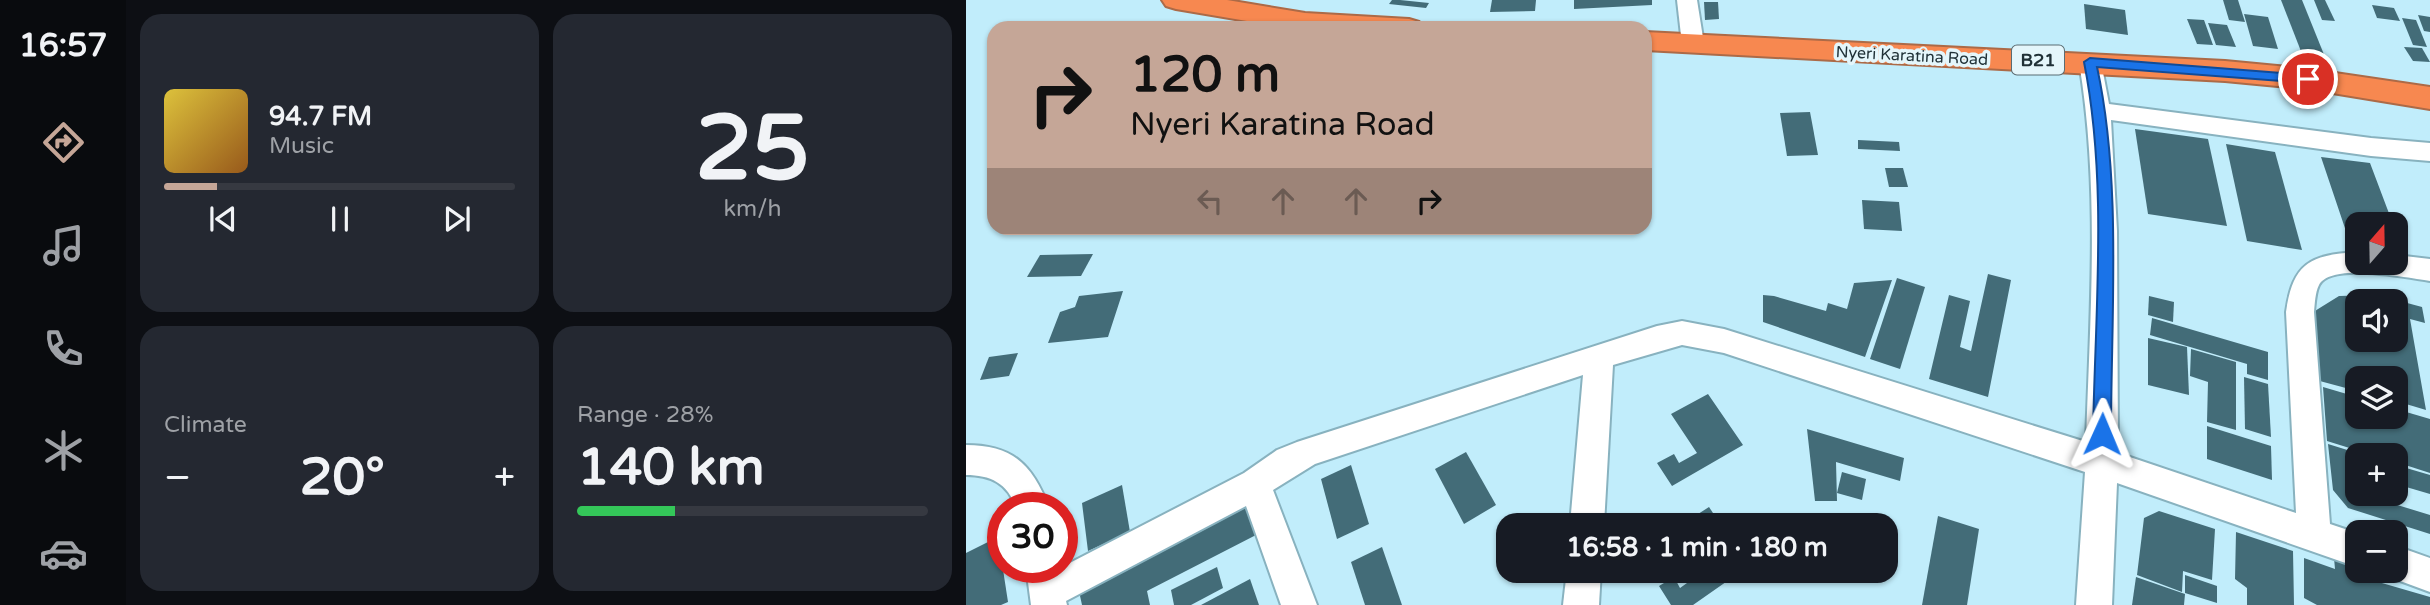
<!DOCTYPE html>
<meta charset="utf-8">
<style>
:root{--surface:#171b24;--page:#242831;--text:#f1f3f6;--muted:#9ea1a6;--line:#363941;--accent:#c5a697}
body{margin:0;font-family:"Varela Round",sans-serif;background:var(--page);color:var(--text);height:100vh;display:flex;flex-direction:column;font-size:26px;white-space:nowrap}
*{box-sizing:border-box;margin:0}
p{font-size:23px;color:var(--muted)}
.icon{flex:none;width:38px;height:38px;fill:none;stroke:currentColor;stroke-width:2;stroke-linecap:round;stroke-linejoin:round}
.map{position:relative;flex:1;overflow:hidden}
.panel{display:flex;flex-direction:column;gap:14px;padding:14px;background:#0d0f14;width:840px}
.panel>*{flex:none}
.banner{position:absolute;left:21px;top:21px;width:665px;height:214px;border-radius:21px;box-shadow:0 2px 5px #0004;background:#c5a697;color:#111;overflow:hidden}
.needle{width:46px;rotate:20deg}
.fabs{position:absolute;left:1379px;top:212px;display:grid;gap:14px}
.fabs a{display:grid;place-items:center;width:63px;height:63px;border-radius:14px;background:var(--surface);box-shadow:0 2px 5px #0004;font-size:35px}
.speed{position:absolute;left:21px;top:492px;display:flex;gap:14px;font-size:35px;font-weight:700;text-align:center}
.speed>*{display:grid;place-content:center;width:91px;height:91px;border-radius:50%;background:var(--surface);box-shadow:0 2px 5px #0004;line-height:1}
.speed .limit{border:10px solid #d22;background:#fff;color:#111}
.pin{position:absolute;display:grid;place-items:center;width:60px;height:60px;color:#fff;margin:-30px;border:4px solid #fff;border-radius:50%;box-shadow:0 2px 7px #0007}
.me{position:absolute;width:77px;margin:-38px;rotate:1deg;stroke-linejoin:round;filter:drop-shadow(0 0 5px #0008)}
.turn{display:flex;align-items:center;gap:24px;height:147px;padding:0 28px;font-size:32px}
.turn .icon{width:91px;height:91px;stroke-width:2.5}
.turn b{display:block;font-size:49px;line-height:60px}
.lanes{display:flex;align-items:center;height:66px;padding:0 28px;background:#0003;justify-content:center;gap:35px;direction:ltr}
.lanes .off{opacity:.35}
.big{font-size:52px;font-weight:700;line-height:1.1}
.panel .widget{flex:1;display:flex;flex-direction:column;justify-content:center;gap:10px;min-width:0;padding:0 24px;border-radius:21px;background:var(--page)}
.panel .dial{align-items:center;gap:0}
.dial b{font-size:91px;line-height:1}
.song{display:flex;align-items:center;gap:21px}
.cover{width:84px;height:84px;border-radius:10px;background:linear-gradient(135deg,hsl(50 70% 55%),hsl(30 70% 35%))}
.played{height:7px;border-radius:4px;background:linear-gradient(90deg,var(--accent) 15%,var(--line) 15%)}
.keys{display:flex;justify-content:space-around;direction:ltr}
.heat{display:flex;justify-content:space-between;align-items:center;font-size:38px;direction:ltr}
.charge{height:10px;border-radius:5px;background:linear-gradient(90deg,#34c759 28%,var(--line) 0)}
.panel .tiles{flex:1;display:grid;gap:14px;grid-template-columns:repeat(2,1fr)}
.trip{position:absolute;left:530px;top:513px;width:402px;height:70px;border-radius:21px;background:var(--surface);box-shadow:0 2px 5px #0004;font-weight:700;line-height:70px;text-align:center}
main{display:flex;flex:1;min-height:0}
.tab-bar{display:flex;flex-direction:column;width:126px;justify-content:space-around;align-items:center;background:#090b0e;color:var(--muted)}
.tab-bar .icon{width:49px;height:49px}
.tab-bar .active{color:var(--accent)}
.tab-bar b{font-size:32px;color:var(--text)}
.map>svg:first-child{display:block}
.building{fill:#436c78}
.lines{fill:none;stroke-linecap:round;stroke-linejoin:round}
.minor-casing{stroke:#88b2bf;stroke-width:4}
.highway-casing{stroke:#ac6a47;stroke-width:4}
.minor{fill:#fff;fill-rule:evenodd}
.highway{fill:#f78850;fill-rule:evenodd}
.route{fill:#1a73e8;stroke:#114b97;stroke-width:2}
.labels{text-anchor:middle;stroke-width:7;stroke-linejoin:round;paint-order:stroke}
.far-street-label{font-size:16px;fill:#203137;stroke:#e4f6fb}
.shield{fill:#e4f6fb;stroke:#5b6c72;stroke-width:2}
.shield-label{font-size:18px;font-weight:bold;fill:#203137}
</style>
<main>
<nav class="tab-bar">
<b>16:57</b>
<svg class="icon active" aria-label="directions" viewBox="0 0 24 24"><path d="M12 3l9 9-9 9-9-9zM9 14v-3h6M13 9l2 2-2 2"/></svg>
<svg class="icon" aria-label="music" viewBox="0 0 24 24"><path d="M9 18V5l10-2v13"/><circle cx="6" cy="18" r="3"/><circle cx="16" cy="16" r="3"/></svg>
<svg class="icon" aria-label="phone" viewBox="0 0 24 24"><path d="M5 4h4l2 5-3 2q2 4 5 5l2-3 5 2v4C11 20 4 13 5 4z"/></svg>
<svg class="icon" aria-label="climate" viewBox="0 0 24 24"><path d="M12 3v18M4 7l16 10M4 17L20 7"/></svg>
<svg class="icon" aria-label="car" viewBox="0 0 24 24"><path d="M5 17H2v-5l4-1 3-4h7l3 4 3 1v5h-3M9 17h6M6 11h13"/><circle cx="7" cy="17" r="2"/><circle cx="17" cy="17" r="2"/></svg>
</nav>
<section class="panel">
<div class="tiles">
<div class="widget">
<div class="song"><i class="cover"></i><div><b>94.7 FM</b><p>Music</p></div></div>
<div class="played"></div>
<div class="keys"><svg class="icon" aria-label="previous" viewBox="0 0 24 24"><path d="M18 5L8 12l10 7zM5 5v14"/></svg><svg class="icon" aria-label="pause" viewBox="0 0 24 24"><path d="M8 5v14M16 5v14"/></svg><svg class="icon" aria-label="next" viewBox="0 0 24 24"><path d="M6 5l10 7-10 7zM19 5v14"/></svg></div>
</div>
<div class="widget dial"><b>25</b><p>km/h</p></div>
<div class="widget"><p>Climate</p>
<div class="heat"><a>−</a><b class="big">20°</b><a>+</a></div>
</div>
<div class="widget"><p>Range · 28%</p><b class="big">140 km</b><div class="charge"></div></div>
</div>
</section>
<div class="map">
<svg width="1464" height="605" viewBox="0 0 1464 605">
<rect width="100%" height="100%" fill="#c1edfb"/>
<g class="building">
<path d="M426,0H434L463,3L460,8L423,4Z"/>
<path d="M526,0H570L569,11L524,12Z"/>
<path d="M608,0H686V5L608,9Z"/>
<path d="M1257,0H1272L1279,22L1263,20Z"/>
<path d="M1315,0H1336L1361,62L1338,59Z"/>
<path d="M1348,0H1359L1369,21L1356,20Z"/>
<path d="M738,2H752L753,19L739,20Z"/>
<path d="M1118,4L1159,10L1162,35L1120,29Z"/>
<path d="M1406,5L1428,8L1434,21L1411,18Z"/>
<path d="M1278,14L1302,17L1312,49L1287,46Z"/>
<path d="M1452,15L1464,17V32L1458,31Z"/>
<path d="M1436,18L1450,20L1461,47L1447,45Z"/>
<path d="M1221,19L1238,20L1247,45L1231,44Z"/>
<path d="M1242,23L1261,25L1270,47L1250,45Z"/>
<path d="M1438,47L1456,48L1464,62L1447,61Z"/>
<path d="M844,112L852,155L821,156L814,113Z"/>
<path d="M1169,129L1242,139L1261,226L1182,214Z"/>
<path d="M892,140L933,142L934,151L892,149Z"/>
<path d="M1260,144L1309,152L1336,250L1281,241Z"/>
<path d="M1355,157L1404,163L1427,224H1391V250L1386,249Z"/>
<path d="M919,168H937L942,187H923Z"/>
<path d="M896,200L933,202L936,231L898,229Z"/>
<path d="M127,254L115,276L61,277L74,255Z"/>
<path d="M1022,274L1045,280L1022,397L963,379L983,295L1004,301L994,347L1005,351Z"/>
<path d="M931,278L959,287L934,369L904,359Z"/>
<path d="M926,280L899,357L797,322V295L808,296L860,311L862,303L881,309L888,283Z"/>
<path d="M157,291L142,337L82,343L94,312L109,307L113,296Z"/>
<path d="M1409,295L1429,301H1391V340H1430V300L1456,307L1459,323L1444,319L1460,410L1430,401V378H1391V391L1350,380L1344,314L1373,296Z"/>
<path d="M1183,296L1208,302L1207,322L1182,315Z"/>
<path d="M1186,318L1302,352V380L1281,374V364L1184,335Z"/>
<path d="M1182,338L1221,347L1223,395L1182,385Z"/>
<path d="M1225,349L1270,362V430L1241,422L1242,382L1224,376Z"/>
<path d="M52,353L43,376L14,380L23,357Z"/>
<path d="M1278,377L1302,384L1305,437L1279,429Z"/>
<path d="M1357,387L1391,397V416H1430V409L1464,419V473L1430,462V455H1406L1361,441Z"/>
<path d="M742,394L777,445L706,486L691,463L708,454L713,463L731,453L705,414Z"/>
<path d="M1241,426L1305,446L1306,480L1241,459Z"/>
<path d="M841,429L938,458L934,481L870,462L871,501H849Z"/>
<path d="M1362,444L1391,453V494H1415V500L1464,515V534L1382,508L1367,490Z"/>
<path d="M500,452L530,505L498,524L469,469Z"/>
<path d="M385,465L403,524L371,539L355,479Z"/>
<path d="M1430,465L1464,475V494L1430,484Z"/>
<path d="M876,472L900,479L896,500L871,493Z"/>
<path d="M156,485L164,532L122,551L116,503Z"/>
<path d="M279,499L290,535L181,591L184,605H116L111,582Z"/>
<path d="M743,507L755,525H715Z"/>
<path d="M1193,511L1249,529L1246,580L1217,571L1216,592L1171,575L1178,518Z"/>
<path d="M972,516L1013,529L1001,605H956Z"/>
<path d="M1270,532L1327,551L1328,605H1281V588L1269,579Z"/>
<path d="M32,537L42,602L35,605H0V553Z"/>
<path d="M416,547L436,605H399L385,562Z"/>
<path d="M1338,558L1369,569L1368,558L1391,566V570L1408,571L1409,581L1464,597V605H1351L1338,598Z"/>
<path d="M251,567L257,588L225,605H208L205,590Z"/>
<path d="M734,570H777L727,605H705L693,586L708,577L714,588L735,573Z"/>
<path d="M1219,575L1251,586V603L1219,593Z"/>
<path d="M1170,577L1219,594L1218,605H1166Z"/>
<path d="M284,579L293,605H235Z"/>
</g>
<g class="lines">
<g class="minor-casing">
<g id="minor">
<path d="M711,0H731L738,44L735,49H719L716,44Z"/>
<path d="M1124,55L1132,57L1135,62L1143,104L1405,138L1464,143V161L1405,156L1145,120L1151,231L1152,453L1330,513L1320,312C1327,263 1344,255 1391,252V262H1430V255L1464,259V281C1442,278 1365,262 1353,285C1349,293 1349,303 1348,312L1364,524L1391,533V567L1151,483L1146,605H1110L1119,472L758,353L716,345L647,365L638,525H604L617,375L349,464L307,490L351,605H315L280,506L100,601L101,605H65L60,567H96L278,473L311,450L331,442L691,326L716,321L758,329L1120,442C1124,316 1134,187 1113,62L1116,57Z"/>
<path d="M0,445C47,445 67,465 83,508H50C42,483 24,475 0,475Z"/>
<path d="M1430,546L1464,558V592L1418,575L1416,570H1430Z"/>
<path d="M601,570H635L633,605H597Z"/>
</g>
</g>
<g class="highway-casing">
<g id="highway">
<path d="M196,0H261L339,13L443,19L453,22L458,28H322L210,9L200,6Z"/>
<path d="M679,32L1259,61L1342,69L1464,87V109L1342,89L1259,81L679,50Z"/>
</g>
</g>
<use href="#minor" class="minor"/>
<use href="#highway" class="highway"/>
</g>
<path class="route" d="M1124,58L1342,75L1349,79L1342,83L1131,67C1156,181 1145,317 1145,434L1142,440L1136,442L1129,440L1127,434C1129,313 1142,182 1118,62Z"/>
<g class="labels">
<g class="far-street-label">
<text transform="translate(946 55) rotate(3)" y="6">Nyeri Karatina Road</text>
</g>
<rect class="shield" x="1046" y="45.5" width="52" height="29" rx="5"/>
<g class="shield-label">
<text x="1072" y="66">B21</text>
</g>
</g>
</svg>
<div class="fabs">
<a><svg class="needle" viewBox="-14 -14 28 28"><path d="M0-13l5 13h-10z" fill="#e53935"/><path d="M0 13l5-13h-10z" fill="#9ea1a6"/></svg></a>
<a><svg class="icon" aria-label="sound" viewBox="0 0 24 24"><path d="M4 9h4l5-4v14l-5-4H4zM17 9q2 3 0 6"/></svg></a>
<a><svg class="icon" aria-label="layers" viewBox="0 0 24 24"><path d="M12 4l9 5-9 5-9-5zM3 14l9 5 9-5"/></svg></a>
<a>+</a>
<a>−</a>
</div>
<div class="speed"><div class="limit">30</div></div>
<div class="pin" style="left:1342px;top:79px;background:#d93025"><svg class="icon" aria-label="arrive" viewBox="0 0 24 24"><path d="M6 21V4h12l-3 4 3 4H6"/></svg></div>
<svg class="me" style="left:1136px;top:434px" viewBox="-20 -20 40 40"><path d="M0-17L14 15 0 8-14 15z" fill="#1a73e8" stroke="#fff" stroke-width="4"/></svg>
<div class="trip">16:58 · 1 min · 180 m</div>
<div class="banner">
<div class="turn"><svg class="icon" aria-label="right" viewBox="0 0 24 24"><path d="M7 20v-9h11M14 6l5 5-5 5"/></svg><div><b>120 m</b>Nyeri Karatina Road</div></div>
<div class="lanes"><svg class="icon off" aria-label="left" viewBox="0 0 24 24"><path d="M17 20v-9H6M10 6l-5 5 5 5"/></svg><svg class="icon off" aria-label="ahead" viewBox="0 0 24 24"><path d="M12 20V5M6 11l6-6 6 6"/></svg><svg class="icon off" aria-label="ahead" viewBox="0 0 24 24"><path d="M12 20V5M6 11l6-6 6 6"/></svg><svg class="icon" aria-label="right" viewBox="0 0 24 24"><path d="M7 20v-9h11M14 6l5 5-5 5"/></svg></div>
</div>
</div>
</main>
